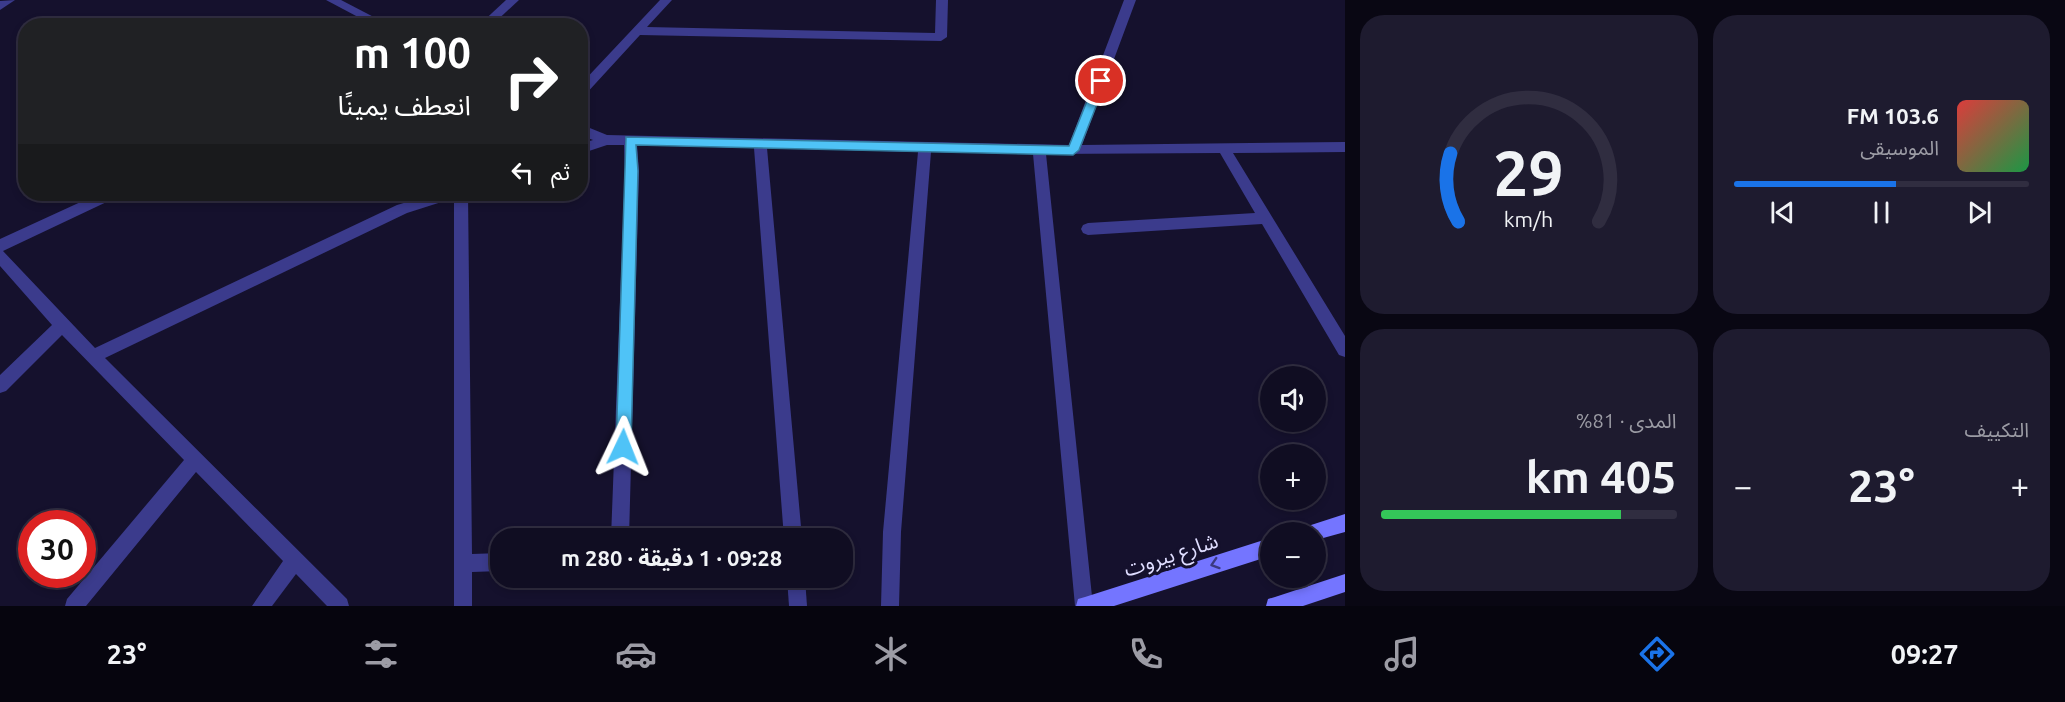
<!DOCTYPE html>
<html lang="ar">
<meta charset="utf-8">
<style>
:root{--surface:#100d22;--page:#1e1b2f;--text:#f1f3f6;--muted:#9c9ca5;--line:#302d40;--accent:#1a73e8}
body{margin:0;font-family:Ubuntu,"Noto Sans Arabic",sans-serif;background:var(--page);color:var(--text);direction:rtl;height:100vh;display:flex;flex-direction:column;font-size:22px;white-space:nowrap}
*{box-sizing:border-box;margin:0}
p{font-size:20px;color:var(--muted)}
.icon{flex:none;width:33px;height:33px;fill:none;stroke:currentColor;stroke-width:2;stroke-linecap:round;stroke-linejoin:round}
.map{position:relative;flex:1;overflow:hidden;direction:ltr}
.drawer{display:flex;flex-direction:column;gap:15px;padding:15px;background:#090713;width:720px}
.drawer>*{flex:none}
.hud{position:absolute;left:18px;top:18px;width:570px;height:183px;border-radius:24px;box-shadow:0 3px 9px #0003,0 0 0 2px var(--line);direction:rtl;background:#202124;color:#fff;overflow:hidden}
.tools{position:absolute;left:1260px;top:366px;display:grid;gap:12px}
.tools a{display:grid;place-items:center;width:66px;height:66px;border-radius:50%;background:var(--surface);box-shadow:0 3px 9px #0003,0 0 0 2px var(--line);font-size:30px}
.speed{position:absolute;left:18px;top:510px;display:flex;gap:12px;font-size:30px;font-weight:700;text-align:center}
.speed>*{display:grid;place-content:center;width:78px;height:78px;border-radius:50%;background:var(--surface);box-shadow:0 3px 9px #0003,0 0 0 2px var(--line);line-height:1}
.speed .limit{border:9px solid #d22;background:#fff;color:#111}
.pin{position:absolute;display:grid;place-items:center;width:51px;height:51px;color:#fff;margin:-26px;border:3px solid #fff;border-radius:50%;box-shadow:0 2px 6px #0007}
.me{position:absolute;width:66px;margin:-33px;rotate:2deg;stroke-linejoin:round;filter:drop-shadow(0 0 4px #0008)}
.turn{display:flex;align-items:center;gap:21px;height:126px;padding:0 18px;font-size:27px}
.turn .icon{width:78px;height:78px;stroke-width:2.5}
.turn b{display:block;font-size:42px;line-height:51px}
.then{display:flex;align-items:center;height:57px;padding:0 18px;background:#0003;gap:12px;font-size:22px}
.big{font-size:45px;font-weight:700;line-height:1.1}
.drawer .tile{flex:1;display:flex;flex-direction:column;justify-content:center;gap:9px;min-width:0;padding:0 21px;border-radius:24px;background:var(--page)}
.drawer .dial{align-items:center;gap:0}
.dial svg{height:156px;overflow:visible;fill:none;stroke:var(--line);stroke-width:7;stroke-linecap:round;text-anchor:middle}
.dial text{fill:var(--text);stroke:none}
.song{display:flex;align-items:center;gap:18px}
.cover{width:72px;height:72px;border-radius:9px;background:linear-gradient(135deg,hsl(0 70% 55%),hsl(140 70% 35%))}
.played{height:6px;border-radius:3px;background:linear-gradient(90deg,var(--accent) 55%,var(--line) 55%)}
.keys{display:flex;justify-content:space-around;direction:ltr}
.heat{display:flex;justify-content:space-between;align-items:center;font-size:33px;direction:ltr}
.charge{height:9px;border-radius:4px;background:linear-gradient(90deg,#34c759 81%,var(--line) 0)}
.drawer .tiles{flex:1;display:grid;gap:15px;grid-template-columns:repeat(2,1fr)}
.trip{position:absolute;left:490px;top:528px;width:363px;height:60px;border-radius:24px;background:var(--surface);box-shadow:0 3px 9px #0003,0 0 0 2px var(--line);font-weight:700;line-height:60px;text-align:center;direction:rtl}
.menu{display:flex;height:96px;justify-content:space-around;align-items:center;background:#06050e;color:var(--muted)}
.menu .icon{width:42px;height:42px}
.menu .active{color:var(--accent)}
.menu b{font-size:27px;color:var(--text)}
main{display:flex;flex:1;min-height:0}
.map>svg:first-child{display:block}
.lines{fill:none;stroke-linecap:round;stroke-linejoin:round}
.street{fill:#3b3b8c;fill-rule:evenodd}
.secondary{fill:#7475ff;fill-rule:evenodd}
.oneway{stroke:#3b3981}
.route{fill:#4fc3f7;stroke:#337fa1;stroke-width:1.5}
.labels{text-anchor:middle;stroke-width:6;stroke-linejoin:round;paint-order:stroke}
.near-street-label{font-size:21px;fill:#dfddff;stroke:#15112d}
</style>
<main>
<section class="drawer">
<div class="tiles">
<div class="tile">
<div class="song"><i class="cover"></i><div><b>103.6 FM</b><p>الموسيقى</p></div></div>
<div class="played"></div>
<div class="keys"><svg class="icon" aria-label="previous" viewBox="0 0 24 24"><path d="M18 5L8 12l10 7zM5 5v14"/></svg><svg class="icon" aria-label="pause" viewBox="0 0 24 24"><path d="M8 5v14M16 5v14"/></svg><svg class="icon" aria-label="next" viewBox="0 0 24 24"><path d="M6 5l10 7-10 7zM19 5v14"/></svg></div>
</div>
<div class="tile dial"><svg viewBox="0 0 100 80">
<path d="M14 69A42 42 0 1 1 86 69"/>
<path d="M14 69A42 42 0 0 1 10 34" stroke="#1a73e8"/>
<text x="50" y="56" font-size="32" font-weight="700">29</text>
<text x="50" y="72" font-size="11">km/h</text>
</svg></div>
<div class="tile"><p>التكييف</p>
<div class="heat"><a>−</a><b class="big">23°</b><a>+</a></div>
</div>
<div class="tile"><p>المدى · 81%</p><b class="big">405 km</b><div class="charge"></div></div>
</div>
</section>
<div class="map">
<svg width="1345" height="606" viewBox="0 0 1345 606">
<rect width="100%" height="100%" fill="#15112d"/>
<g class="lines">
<g class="street">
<path d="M15,0L0,10V1Z"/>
<path d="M326,0H341L391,26H375Z"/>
<path d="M506,0H519L491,26H478Z"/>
<path d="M660,0H672L647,27L935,33L936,0H948L947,37L941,41L640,35L584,96L580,97V85Z"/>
<path d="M1124,0H1136L1082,145L1345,142V152L1233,153L1345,336V357L1339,355L1262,224L1088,235L1083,233L1081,229L1083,225L1088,223L1255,213L1220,153L1046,154L1093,606H1075L1033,154L931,152L901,532L899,606H881L883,532L918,152L767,148L802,538H784L754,148L637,145L639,171L629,538H611L625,171L624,145H607L580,154V144L593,140L580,135V124L607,135L1069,145Z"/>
<path d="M98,194H117L115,198L3,251L95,348L397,205L434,194H468L472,554L501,553V571L472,572V606H454V198L407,213L105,358L347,599L349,606H327L296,574L272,606H252L283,561L196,472L86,606H65L67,599L184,460L62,335L6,391L0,393V375L52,325L0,266V239Z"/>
<path d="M787,578H805L807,606H789Z"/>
</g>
<g class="secondary">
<path d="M1345,514V532L1316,540V532H1305L1308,526Z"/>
<path d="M1270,538V556L1114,606H1076L1078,599L1085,597Z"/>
<path d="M1345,574V592L1303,606H1266L1268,599L1275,597Z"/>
</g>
</g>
<defs><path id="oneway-chevron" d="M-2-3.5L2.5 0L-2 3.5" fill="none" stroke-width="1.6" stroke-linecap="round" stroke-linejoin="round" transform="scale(1.5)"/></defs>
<use class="oneway" href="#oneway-chevron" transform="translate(1215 564) rotate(162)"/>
<path class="route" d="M1101,77L1106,81L1079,150L1073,155L636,145L638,171L631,447L629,452L623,454L618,452L616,447L626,137L1069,146L1095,81Z"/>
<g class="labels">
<g class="near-street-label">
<text transform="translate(1171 555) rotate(-18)" y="7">شارع بيروت</text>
</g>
</g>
</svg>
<div class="tools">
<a><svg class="icon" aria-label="sound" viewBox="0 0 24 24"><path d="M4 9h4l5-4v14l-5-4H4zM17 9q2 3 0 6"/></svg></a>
<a>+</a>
<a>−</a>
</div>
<div class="speed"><div class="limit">30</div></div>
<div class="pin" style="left:1101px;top:81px;background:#d93025"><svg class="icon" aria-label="arrive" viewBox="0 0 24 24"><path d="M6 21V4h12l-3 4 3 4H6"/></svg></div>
<svg class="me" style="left:623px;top:447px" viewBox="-20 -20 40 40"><path d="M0-17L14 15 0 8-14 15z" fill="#4fc3f7" stroke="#fff" stroke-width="4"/></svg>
<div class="trip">09:28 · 1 دقيقة · 280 m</div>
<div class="hud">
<div class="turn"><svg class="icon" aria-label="right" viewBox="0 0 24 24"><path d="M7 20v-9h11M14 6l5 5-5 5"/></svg><div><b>100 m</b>انعطف يمينًا</div></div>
<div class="then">ثم<svg class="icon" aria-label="left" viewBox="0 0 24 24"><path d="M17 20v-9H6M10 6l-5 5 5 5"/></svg></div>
</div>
</div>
</main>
<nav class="menu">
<b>09:27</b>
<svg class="icon active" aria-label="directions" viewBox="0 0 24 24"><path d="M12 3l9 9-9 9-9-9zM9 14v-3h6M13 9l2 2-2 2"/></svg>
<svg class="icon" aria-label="music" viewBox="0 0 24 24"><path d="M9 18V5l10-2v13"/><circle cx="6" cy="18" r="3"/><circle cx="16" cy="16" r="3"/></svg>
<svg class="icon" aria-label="phone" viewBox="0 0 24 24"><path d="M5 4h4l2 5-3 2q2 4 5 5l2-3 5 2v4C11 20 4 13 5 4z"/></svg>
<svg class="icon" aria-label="climate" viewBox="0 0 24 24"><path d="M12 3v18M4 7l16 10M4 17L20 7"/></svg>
<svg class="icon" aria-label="car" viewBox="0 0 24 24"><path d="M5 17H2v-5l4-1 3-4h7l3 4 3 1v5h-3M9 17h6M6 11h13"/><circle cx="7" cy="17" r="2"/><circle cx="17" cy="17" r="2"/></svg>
<svg class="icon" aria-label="filters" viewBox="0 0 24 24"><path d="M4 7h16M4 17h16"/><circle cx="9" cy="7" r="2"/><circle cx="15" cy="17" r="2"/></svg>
<b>23°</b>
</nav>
